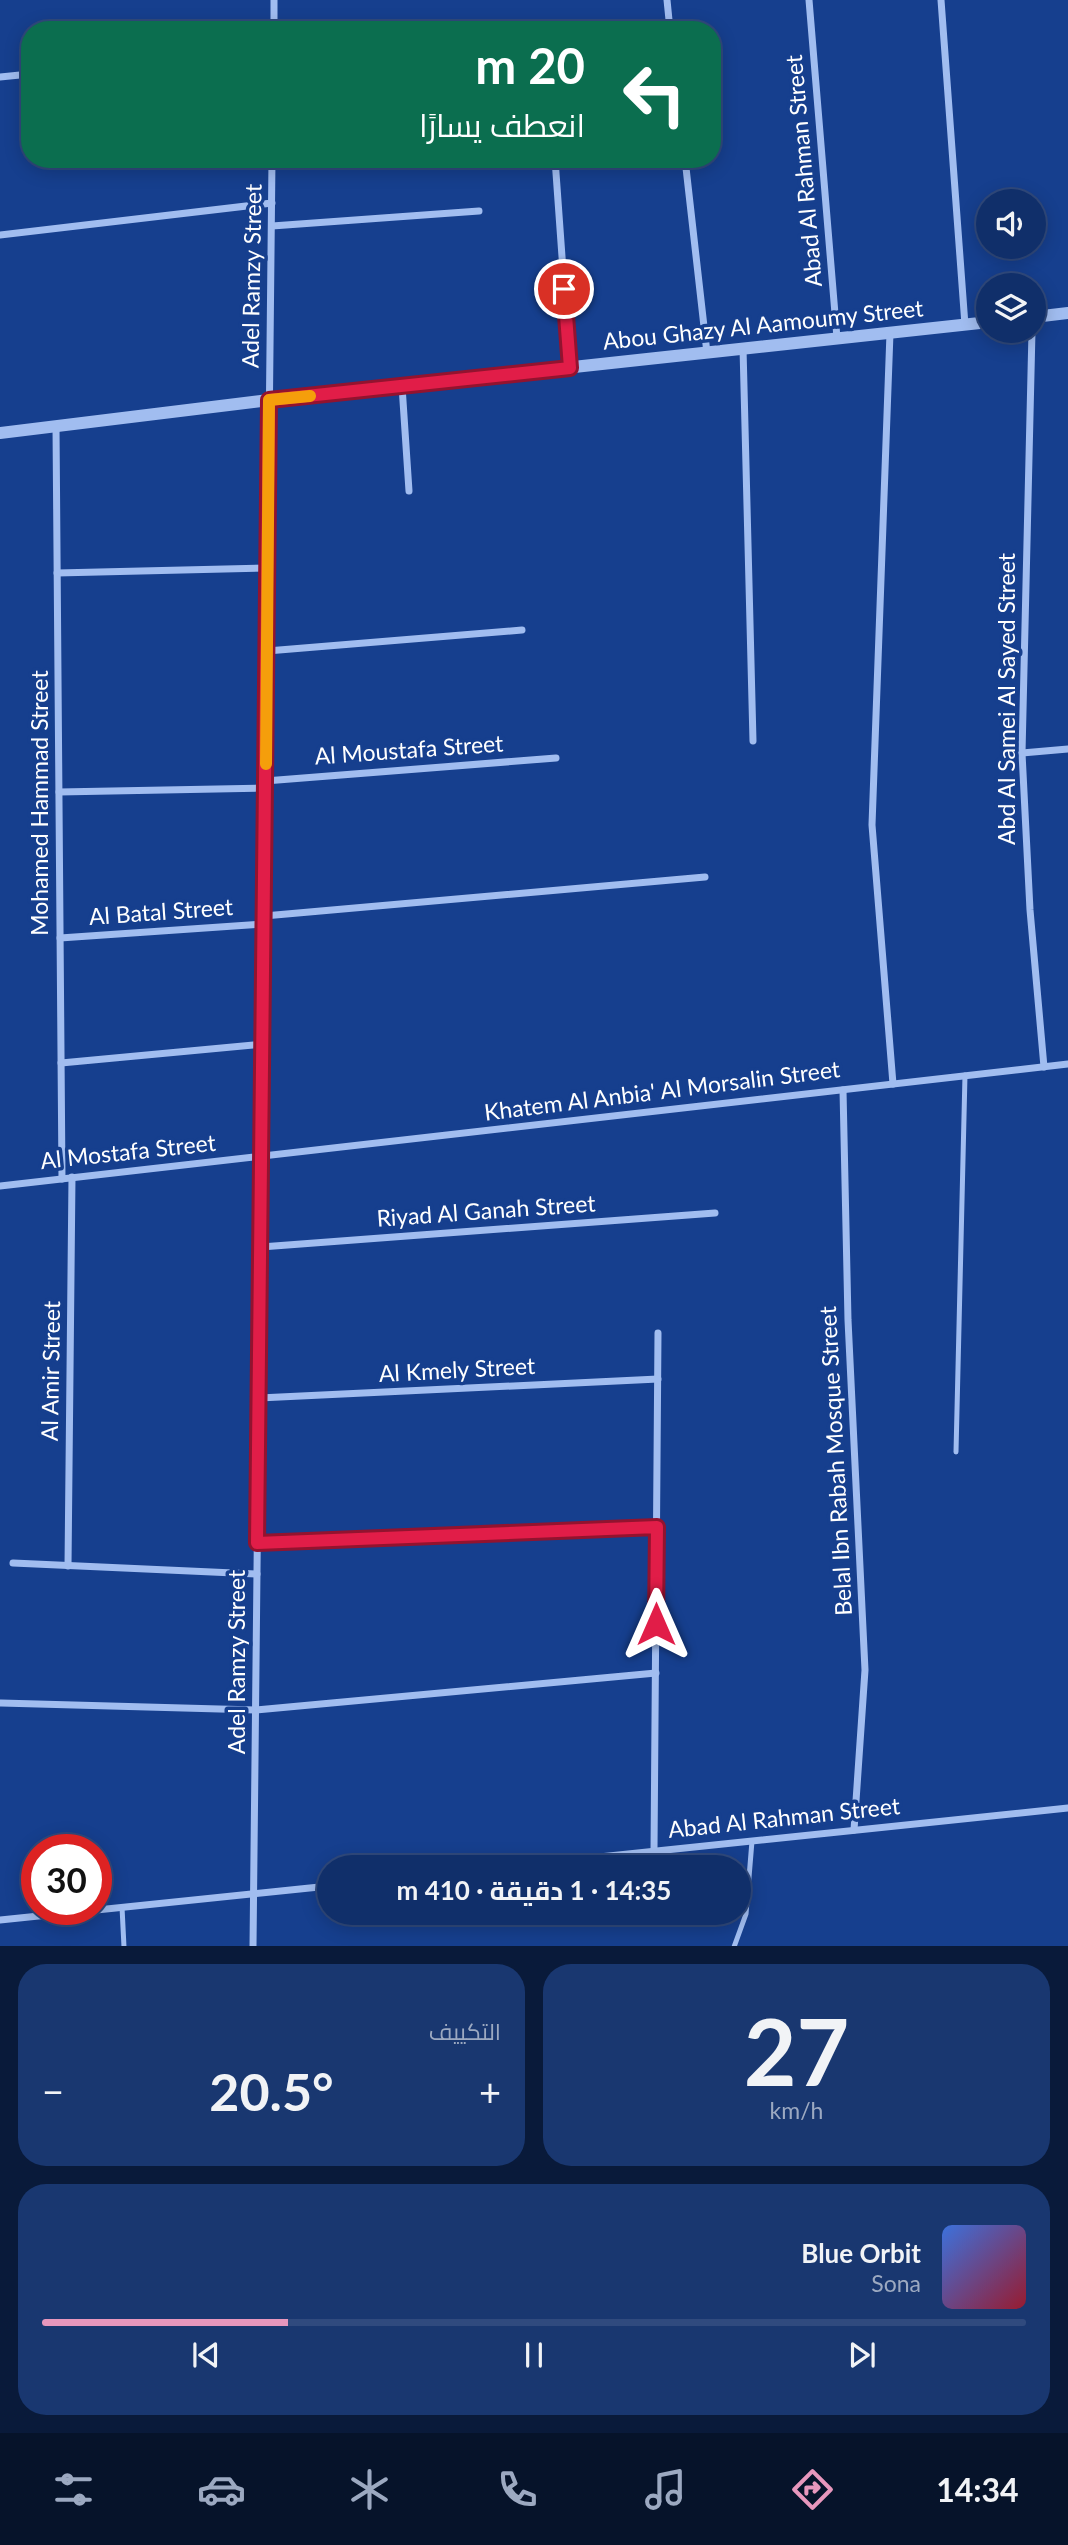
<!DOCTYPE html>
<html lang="ar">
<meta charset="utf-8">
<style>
:root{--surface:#102f6a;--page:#193770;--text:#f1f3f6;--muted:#9ca9c1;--line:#304a7e;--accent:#e797bd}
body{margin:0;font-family:Lato,Cairo,sans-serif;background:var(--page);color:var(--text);direction:rtl;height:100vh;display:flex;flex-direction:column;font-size:26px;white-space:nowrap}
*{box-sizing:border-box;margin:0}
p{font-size:23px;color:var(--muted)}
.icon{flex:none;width:38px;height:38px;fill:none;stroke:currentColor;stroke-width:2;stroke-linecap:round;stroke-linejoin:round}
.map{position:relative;height:1946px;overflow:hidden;direction:ltr}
.drawer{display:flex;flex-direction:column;gap:18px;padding:18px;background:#091a3a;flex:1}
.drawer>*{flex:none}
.top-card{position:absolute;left:21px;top:21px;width:700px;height:147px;border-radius:28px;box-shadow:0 4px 18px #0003,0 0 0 2px var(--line);direction:rtl;background:#0b6e4f;color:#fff;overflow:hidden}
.buttons{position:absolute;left:976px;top:189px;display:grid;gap:14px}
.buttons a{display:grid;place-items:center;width:70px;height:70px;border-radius:50%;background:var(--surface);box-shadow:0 4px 18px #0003,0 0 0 2px var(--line);font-size:35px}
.speed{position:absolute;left:21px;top:1834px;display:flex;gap:14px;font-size:35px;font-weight:700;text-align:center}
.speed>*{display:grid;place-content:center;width:91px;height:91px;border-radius:50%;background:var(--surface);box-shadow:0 4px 18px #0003,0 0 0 2px var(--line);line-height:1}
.speed .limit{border:10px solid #d22;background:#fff;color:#111}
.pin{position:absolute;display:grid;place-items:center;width:60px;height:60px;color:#fff;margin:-30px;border:4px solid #fff;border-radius:50%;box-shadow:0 2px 7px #0007}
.me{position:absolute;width:77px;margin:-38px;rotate:0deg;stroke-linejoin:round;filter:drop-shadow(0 0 5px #0008)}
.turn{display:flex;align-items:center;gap:24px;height:147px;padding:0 21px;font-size:32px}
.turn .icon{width:91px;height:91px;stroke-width:2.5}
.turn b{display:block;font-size:49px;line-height:60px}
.big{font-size:52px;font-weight:700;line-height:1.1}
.drawer .card{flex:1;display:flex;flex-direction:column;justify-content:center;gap:10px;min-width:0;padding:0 24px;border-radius:28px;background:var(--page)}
.drawer .dial{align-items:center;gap:0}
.dial b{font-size:91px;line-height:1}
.song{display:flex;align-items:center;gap:21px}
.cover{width:84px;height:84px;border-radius:10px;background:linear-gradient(135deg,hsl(220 70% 55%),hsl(350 70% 35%))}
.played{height:7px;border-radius:4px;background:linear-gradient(90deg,var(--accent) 25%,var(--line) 25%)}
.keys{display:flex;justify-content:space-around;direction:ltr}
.heat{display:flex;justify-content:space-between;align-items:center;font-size:38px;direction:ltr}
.drawer .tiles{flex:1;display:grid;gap:18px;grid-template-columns:1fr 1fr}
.card:last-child{grid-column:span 2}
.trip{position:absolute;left:317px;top:1855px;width:434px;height:70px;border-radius:35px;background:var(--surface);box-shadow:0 4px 18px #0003,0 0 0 2px var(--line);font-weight:700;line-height:70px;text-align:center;direction:rtl}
.dock{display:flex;height:112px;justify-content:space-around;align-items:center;background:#06132a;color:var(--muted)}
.dock .icon{width:49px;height:49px}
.dock .current{color:var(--accent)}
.dock b{font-size:32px;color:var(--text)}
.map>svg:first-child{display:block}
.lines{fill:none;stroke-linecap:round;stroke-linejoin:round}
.service{stroke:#a1bdf0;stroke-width:5}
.minor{stroke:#a1bdf0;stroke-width:7}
.tertiary{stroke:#a1bdf0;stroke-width:12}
.route-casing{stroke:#92132f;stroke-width:18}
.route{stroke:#e11d48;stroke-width:12}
.slow{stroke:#f59e0b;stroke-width:12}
.labels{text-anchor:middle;stroke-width:7;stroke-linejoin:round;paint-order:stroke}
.street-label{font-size:23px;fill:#fff;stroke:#163f8e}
</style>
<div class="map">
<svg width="1068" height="1947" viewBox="0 0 1068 1947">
<rect width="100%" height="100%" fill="#163f8e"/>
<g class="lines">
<g class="service">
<path d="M956,1452L965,1075"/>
<path d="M122,1907L124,1947"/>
<path d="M734,1947L746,1914L752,1841"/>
</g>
<g class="minor">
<path d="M667,0L670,30"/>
<path d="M809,0L837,338"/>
<path d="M941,0L965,325"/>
<path d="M274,30V0"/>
<path d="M0,77L30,74"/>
<path d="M555,159L570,368"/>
<path d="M685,159L707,353"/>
<path d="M272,226L479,211"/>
<path d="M0,235L272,203"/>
<path d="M1032,331L1022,753L1030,910L1044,1067"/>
<path d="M890,333L872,825L893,1084"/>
<path d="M743,348L753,741"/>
<path d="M402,386L409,491"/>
<path d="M56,426L62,1179"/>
<path d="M57,573L268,568"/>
<path d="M267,651L522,630"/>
<path d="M1022,753L1068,749"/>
<path d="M265,781L556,758"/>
<path d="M59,792L265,788"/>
<path d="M264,916L705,877"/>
<path d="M60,938L264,924"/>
<path d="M61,1063L263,1044"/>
<path d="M843,1090L848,1320L865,1670L854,1830"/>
<path d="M0,1186L1068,1064"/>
<path d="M261,1247L715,1213"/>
<path d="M259,1398L658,1379"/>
<path d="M257,1543L657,1527"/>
<path d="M13,1563L257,1574"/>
<path d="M68,1566L72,1177"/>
<path d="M1,1703L256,1710L656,1673"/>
<path d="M654,1851L658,1333"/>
<path d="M504,1867L1068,1808"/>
<path d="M0,1920L329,1886"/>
<path d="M253,1947L272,159"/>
</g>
<g class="tertiary">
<path d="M1034,317L1068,313"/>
<path d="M0,433L269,400L989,322"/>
</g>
</g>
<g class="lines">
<g class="route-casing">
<path id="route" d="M564,289L570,368L269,400L257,1543L657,1527L656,1624"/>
</g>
<use href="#route" class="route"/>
<path class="slow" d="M266,764L269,400L310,396"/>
</g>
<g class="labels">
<g class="street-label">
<text transform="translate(804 171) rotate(-95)" y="8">Abad Al Rahman Street</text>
<text transform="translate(252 276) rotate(-89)" y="8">Adel Ramzy Street</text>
<text transform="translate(763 325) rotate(-6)" y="8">Abou Ghazy Al Aamoumy Street</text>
<text transform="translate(1007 699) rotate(-90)" y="8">Abd Al Samei Al Sayed Street</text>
<text transform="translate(409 750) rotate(-4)" y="8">Al Moustafa Street</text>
<text transform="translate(40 803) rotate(-90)" y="8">Mohamed Hammad Street</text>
<text transform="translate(161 912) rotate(-4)" y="8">Al Batal Street</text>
<text transform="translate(662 1091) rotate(-7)" y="8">Khatem Al Anbia' Al Morsalin Street</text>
<text transform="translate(128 1152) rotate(-6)" y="8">Al Mostafa Street</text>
<text transform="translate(486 1211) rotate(-4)" y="8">Riyad Al Ganah Street</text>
<text transform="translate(457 1370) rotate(-3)" y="8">Al Kmely Street</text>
<text transform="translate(51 1371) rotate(-89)" y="8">Al Amir Street</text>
<text transform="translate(836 1461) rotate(-93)" y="8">Belal Ibn Rabah Mosque Street</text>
<text transform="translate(237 1662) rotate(-90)" y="8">Adel Ramzy Street</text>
<text transform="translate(784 1818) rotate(-6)" y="8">Abad Al Rahman Street</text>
</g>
</g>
</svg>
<div class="buttons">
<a><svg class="icon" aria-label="sound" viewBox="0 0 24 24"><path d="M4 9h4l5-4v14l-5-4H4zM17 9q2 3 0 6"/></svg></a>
<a><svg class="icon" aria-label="layers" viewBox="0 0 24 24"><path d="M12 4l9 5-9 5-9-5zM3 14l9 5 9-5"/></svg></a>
</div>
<div class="speed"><div class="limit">30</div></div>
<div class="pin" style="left:564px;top:289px;background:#d93025"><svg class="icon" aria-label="arrive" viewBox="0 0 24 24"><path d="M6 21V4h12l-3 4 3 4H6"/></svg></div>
<svg class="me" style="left:656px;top:1624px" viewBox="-20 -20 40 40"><path d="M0-17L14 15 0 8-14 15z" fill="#e11d48" stroke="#fff" stroke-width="4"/></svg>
<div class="trip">14:35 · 1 دقيقة · 410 m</div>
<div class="top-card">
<div class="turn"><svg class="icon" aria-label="left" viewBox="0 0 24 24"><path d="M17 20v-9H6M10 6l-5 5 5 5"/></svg><div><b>20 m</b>انعطف يسارًا</div></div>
</div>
</div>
<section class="drawer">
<div class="tiles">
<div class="card dial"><b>27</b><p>km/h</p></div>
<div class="card"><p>التكييف</p>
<div class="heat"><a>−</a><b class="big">20.5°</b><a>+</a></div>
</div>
<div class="card">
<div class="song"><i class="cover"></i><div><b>Blue Orbit</b><p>Sona</p></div></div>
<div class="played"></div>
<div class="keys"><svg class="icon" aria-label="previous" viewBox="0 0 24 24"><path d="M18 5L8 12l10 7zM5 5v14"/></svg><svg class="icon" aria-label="pause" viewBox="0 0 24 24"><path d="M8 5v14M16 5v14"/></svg><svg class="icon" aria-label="next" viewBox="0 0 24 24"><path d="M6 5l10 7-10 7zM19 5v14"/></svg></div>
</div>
</div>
</section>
<nav class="dock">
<b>14:34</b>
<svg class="icon current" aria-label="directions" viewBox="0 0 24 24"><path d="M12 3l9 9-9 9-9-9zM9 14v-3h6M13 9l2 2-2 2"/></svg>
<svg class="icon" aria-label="music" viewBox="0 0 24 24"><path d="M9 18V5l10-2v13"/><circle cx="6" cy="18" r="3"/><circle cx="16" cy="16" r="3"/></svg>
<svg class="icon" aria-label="phone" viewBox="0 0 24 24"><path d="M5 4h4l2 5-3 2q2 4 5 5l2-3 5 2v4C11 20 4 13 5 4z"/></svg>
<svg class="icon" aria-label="climate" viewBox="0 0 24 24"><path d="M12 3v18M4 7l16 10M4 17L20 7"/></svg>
<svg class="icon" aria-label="car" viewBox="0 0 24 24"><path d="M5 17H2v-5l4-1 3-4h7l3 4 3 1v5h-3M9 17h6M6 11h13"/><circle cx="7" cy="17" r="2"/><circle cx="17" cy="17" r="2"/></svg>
<svg class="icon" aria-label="filters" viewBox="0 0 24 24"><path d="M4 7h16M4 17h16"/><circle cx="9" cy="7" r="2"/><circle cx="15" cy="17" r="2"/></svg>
</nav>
